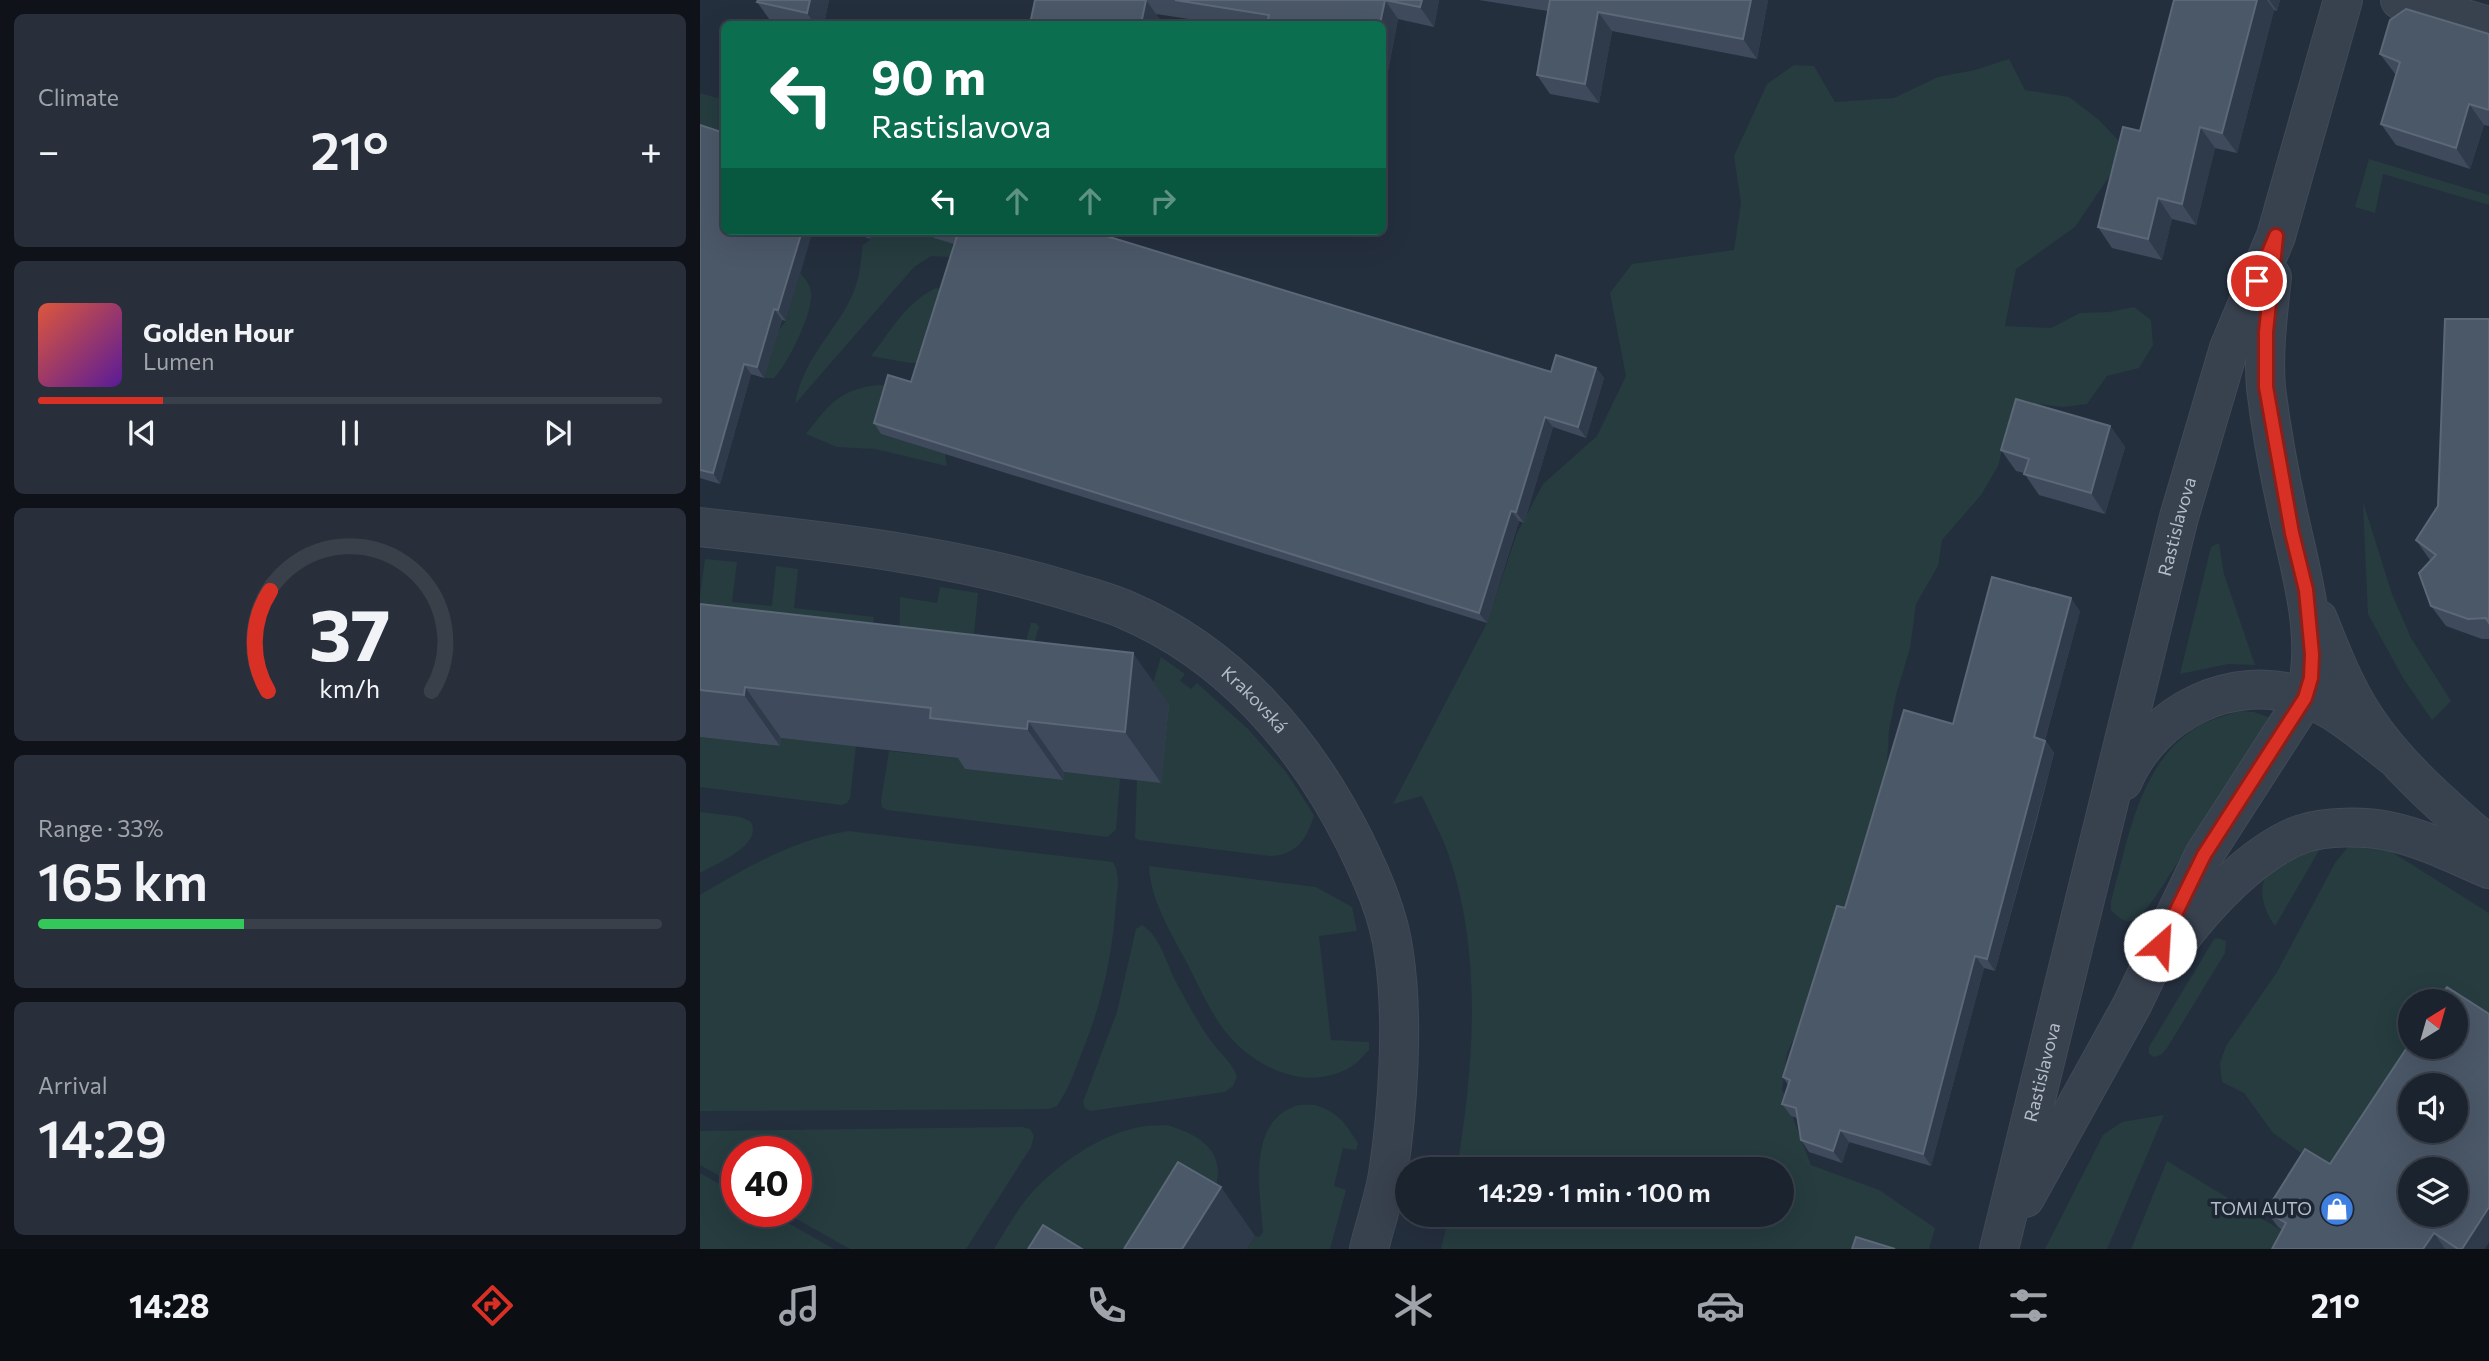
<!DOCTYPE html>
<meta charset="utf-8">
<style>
:root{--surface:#1b232e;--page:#282f3a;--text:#f1f3f6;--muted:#a0a4aa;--line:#39404a;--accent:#d93025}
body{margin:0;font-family:Commissioner,sans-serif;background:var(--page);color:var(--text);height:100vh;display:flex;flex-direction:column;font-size:26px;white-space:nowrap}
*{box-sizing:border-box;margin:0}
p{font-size:23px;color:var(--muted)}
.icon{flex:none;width:38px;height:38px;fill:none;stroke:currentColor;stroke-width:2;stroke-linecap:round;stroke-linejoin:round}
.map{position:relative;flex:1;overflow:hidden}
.sheet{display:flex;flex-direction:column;gap:14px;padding:14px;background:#0f1319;width:700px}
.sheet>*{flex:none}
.banner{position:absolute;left:21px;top:21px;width:665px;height:214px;border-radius:10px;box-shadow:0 7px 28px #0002,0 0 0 2px var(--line);background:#0b6e4f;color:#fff;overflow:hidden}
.needle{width:46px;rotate:37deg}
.tools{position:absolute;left:1698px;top:989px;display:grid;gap:14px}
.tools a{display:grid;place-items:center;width:70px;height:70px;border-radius:50%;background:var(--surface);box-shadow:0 7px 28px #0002,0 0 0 2px var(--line);font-size:35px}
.speed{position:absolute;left:21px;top:1136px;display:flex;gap:14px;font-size:35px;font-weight:700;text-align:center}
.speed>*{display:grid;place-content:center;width:91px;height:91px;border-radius:50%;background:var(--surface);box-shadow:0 7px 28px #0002,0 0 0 2px var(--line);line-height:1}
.speed .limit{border:10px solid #d22;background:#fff;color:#111}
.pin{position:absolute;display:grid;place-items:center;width:60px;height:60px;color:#fff;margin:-30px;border:4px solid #fff;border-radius:50%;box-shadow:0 2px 7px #0007}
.me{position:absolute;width:77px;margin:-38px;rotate:26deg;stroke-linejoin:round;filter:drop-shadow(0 0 5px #0008)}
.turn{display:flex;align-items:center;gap:24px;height:147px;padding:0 35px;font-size:32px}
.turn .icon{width:91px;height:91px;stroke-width:2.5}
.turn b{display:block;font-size:49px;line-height:60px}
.lanes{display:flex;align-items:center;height:66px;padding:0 35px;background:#0003;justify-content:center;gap:35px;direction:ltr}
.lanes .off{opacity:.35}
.big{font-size:52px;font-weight:600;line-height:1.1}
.sheet .widget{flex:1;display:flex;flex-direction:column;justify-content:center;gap:10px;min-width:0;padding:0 24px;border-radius:10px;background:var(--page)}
.sheet .dial{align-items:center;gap:0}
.dial svg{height:182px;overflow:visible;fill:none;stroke:var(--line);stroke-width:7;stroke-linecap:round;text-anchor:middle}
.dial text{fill:var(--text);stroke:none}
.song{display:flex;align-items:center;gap:21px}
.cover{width:84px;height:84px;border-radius:10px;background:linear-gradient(135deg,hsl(10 70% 55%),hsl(270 70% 35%))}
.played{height:7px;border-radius:4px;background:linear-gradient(90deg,var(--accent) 20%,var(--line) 20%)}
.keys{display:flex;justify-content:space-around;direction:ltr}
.heat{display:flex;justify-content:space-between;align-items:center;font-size:38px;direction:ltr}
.charge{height:10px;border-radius:5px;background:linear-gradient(90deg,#34c759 33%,var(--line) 0)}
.trip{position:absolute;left:695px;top:1157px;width:399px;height:70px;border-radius:35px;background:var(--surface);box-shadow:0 7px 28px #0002,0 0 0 2px var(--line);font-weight:600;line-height:70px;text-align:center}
.tab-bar{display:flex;height:112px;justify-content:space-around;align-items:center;background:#0b0e12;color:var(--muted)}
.tab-bar .icon{width:49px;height:49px}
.tab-bar .active{color:var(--accent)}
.tab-bar b{font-size:32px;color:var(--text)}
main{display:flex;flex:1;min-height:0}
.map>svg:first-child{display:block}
.green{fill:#263c3f}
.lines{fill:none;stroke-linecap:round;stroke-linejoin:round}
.minor-casing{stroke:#414a57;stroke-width:40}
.tertiary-casing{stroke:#414a57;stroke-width:40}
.minor{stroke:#38414e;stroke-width:38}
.tertiary{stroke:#38414e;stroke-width:38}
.wall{fill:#3f4b5c}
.shaded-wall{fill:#2f3b4b}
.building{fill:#4b5868;stroke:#5c6777;stroke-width:2;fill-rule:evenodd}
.route-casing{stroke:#8d1f18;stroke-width:18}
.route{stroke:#d93025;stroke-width:12}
.labels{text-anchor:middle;stroke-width:7;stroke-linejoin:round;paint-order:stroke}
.street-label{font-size:18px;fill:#b4bcc9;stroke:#1d2633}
.poi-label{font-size:18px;fill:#b4bcc9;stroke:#1d2633;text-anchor:end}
</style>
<main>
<section class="sheet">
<div class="widget"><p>Climate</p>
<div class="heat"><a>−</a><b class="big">21°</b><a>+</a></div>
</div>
<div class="widget">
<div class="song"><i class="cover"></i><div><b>Golden Hour</b><p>Lumen</p></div></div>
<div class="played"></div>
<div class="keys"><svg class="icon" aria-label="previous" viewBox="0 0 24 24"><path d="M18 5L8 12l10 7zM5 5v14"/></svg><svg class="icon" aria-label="pause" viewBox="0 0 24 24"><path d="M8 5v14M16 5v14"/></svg><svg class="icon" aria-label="next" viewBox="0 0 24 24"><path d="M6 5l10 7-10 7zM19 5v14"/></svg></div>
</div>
<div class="widget dial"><svg viewBox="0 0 100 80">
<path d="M14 69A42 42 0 1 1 86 69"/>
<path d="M14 69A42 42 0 0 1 15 25" stroke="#d93025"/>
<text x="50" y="56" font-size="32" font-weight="700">37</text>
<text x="50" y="72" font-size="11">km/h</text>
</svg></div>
<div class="widget"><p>Range · 33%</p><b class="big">165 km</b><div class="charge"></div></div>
<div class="widget"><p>Arrival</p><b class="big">14:29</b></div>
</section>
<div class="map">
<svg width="1789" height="1249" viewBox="0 0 1789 1249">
<rect width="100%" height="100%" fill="#242f3e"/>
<g class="green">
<path d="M1309,59L1325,90L1369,97L1398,119L1418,140L1415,168L1375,227L1316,269L1305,326L1351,328L1380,313L1409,312L1434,307L1451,320L1453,345L1439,368L1407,376L1387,404L1363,407L1338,404L1306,435L1298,466L1281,495L1242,540L1238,566L1216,604L1210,648L1196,695L1189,731L1185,793L1133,969L1103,1019L1087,1053L1082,1089L1111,1165L1179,1190L1235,1228L1229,1249H741L749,1215L1082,1214V1169H757C774,1064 783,952 747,850C740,832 730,814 722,796L693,804L787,623L817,533L843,484L897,436L926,376L910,293L932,264L1034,250L1041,203L1034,156L1067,84L1094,65L1114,66L1135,102L1194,98L1238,77L1275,70Z"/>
<path d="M0,93L24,100V141L0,134Z"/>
<path d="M1669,159L1789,195V205L1683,174L1675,213L1655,207Z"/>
<path d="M173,231H236L235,238L253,243L250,257L231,256L214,267L95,404C104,351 147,324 158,278C161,267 161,256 163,245L171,239Z"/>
<path d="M100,273C105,279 110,284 111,292C114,311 88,364 74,378H64L79,330L86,321Z"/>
<path d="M236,288L250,291L226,362L210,363L171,356C191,331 206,302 236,288Z"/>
<path d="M177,385L196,386L181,434L245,454L247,466L175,449L137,447L106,434C129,405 138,390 177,385Z"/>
<path d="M1663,502L1692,594L1711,638L1751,701L1732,720L1703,678L1668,614Z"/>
<path d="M1519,543L1524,574L1555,665L1528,664L1480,674L1511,547Z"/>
<path d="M5,559L37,562L32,602L72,606L76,566L98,569L94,608L174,617L164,669L0,651V596Z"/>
<path d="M240,587L278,593L274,633L325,645L331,623H336L339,627L333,647L199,673L200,597L237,603Z"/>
<path d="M461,657L485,674L480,681L491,689L497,683L548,729L586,772L614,815C607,840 596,855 570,856L439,840L435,838L437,780L447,702Z"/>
<path d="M1540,711L1554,712L1571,718L1456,896C1442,914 1432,934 1411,910V901C1428,841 1438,766 1494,729C1508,720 1524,716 1540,711Z"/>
<path d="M0,737L79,746L81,738L156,746L150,798L147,803L141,805L0,787Z"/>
<path d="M189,751L266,759V769L362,780L364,772L420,778L416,830L407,837L187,810L182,807L181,801Z"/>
<path d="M0,812L41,817L51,822C63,845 16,864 0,873Z"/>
<path d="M148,831L413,862C421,875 417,890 416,904C412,957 402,1003 382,1052C375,1071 368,1090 357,1106L348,1109L0,1111V895C47,867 93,840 148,831Z"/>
<path d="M1624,842L1575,926C1563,910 1554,882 1574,867C1588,857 1608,850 1624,842Z"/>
<path d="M1652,842L1687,849L1789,913V1023L1755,1001H1710V1046L1641,1181L1573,1133L1544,1093L1522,1082L1520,1063L1526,1046L1577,972L1635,863Z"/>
<path d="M449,866L616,887L652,907L657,931L619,936L631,1040L669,1042V1050C663,1056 657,1064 649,1068C607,1091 559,1070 529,1036C511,1015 499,986 486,961C471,933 450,899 449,866Z"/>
<path d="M442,925C460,936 466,962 475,980C485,999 496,1019 508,1037C517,1051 532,1061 537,1077L533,1086L525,1092L390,1111L385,1108L383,1102L417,1012L436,929Z"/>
<path d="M1518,938L1526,941L1525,953L1467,1048L1461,1055L1454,1057L1449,1054V1047L1514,939Z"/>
<path d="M615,1105C639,1113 644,1122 658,1143L656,1150L643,1148L634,1186L646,1190L630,1249H547L555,1236L559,1237L563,1232C560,1193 547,1125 593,1107C599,1104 608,1105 615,1105Z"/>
<path d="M1464,1115L1407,1249H1345L1403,1135L1422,1122Z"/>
<path d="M467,1125C548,1149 514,1194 489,1249H294C307,1228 320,1204 337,1187C364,1160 402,1134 440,1127C448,1125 458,1126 467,1125Z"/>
<path d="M322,1127L330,1129L334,1136L331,1147L266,1249H150L82,1211H96V1152H37V1186L0,1165V1131Z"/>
<path d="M1467,1161L1612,1249H1431Z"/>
<path d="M0,1173L37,1194V1211H67L134,1249H0Z"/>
</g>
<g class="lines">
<g class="minor-casing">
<g id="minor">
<path d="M1700,0L1789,26"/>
<path id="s1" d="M0,527C124,541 249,554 369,591C388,597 408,602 426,610C530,654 605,742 655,842C672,877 689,915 694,954C704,1019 698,1109 688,1174C684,1199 675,1224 669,1249"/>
</g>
</g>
<g class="tertiary-casing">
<g id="tertiary">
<path d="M1618,619C1631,652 1645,688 1665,718C1697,767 1745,807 1789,846"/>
<path d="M1423,781C1452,712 1533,672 1604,697C1637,709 1665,734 1693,756"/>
<path d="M1474,947C1504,906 1554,851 1602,834C1625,826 1665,826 1688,831C1723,838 1756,855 1789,869"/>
<path d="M1325,1198L1432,1005L1504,855L1605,698C1620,644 1605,588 1593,535C1582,488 1572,437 1566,388C1563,352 1568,313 1572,277"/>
<path id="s2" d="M1299,1249L1479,517L1529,348L1576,236L1643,0"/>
</g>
</g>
<use href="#minor" class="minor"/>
<use href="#tertiary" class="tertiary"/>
</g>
<g class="wall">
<path d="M58,0H129L124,24H80L72,23L57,2Z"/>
<path d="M335,0H739L734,27L698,19L682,102V24H522L456,14L461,21Z"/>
<path d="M779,0H1068L1057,59L912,31L899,103L850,94L837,75L848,11Z"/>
<path d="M1474,0H1580L1577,11L1574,10L1537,153L1515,148L1496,225L1472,219L1462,260L1412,248L1398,227L1440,131Z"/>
<path d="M1789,34V126L1784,125L1770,169L1696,145L1681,124L1696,75L1680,54Z"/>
<path d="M0,125L86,321L82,320L64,378L51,374L20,484L0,478Z"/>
<path d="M146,231H173L171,239Z"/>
<path d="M229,231H390L851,372L896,368L904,378L886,438L853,427L824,523L819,521L787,623L181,434L174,423L211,382L254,244L234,238Z"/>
<path d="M1789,319V639H1782L1746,626L1731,606L1730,560L1716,540L1738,506Z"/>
<path d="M1410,426L1425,447L1405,514L1339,495L1324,473L1316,471L1301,450Z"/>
<path d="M0,604L469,704L461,783L364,772L363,780L265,769L258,758L81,738L80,746L0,737Z"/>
<path d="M1380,611L1345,740L1354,753L1336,823L1295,971L1284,968L1231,1166L1149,1142L1142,1163L1109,1152L1101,1140L1097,1118L1091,1116L1082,1104L1088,1085L1083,1077L1145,908L1253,724Z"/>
<path d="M1789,1014V1242L1784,1249H1572L1582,1230L1578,1227L1566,1211L1630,1164Z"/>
</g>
<g class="shaded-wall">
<path d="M110,0H129L124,24H115L107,13Z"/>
<path d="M446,0L461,21L460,24H441Z"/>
<path d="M685,0L698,19L682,102V24H680Z"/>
<path d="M722,0H739L734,27L720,7Z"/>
<path d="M1051,0H1068L1057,59L1043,39Z"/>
<path d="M1557,0H1567L1574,10L1537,153L1522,133Z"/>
<path d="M1569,0H1580L1577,11Z"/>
<path d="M898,12L912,31L899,103L885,84Z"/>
<path d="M1769,104L1784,125L1770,169L1756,148Z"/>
<path d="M1500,127L1515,148L1496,225L1482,204Z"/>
<path d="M1458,198L1472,219L1462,260L1448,239Z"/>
<path d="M102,231H113L86,321L78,310Z"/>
<path d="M165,231H173L171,239Z"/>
<path d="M74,309L82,320L64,378L57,367Z"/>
<path d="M44,364L51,374L20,484L13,473Z"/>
<path d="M896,368L904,378L886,438L878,427Z"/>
<path d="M845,417L853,427L824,523L816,512Z"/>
<path d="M1410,426L1425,447L1405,514L1391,493Z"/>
<path d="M811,511L819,521L787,623L779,613Z"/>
<path d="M1371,598L1380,611L1342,750L1334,737Z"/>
<path d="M433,653L469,704L461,783L425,732Z"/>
<path d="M45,687L81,738L80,746L44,695Z"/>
<path d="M328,721L364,772L363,780L327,729Z"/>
<path d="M1345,741L1354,753L1295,971L1287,959Z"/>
<path d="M1275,956L1284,968L1231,1166L1223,1154Z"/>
<path d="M1140,1130L1149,1142L1142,1163L1133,1151Z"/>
<path d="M521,1187L555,1236L547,1249H482Z"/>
<path d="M1789,1207V1242L1784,1249H1762Z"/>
<path d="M1734,1233L1745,1249H1723Z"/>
</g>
<g class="building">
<path d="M58,0H110L107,13L57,2Z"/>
<path d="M335,0H446L441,24H330Z"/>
<path d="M475,0H685L680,24H567L569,15Z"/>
<path d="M685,0H722L720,7Z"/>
<path d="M850,0H1051L1043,39L898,12L885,84L837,75Z"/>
<path d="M1474,0H1557L1522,133L1500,127L1482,204L1458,198L1448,239L1398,227L1423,127L1440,131Z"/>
<path d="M1706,9L1789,34V110L1769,104L1756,148L1681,124L1700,62L1680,54L1690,20Z"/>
<path d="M0,125L24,133V231H102L78,310L74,309L57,367L44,364L13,473L0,470Z"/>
<path d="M240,231H390L851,372L856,355L896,368L878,427L845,417L816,512L811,511L779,613L174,423L188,375L211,382L257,236Z"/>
<path d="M1745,319H1789V623L1786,618L1768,619L1731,606L1719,573L1736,555L1716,540L1738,506Z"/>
<path d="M1316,399L1410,426L1391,493L1324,474L1329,459L1301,450Z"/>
<path d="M1292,577L1371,598L1334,737L1345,741L1287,959L1275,956L1223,1154L1140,1130L1133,1151L1101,1140L1096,1108L1082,1104L1090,1080L1083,1077L1137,906L1145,908L1204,710L1253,724Z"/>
<path d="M0,604L433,653L425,732L328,721L327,729L230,718L231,708L45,687L44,695L0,690Z"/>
<path d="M1747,987L1789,1014V1207L1762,1249H1758L1734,1233L1723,1249H1572L1586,1223L1566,1211L1605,1149L1630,1164L1710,1043V1046H1755V1001H1737ZM1710,1085H1755V1130H1710ZM1710,1169H1755V1214H1710Z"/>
<path d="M478,1162L521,1187L482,1249H424Z"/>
<path d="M343,1225L382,1249H328Z"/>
<path d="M1156,1237L1195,1249H1152Z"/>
</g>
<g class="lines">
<g class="route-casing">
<path id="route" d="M1460,945L1504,855L1605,698L1611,678L1612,654L1606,590L1592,533L1566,387V332L1576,236L1557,281"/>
</g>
<use href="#route" class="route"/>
</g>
<defs>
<g id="shop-disc" transform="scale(1.75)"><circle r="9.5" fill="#3f7fe0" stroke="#1d2633"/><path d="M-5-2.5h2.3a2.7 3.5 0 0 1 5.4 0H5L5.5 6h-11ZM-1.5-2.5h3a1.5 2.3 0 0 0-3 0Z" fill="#fff"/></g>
</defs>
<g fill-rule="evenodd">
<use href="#shop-disc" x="1637" y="1209"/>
</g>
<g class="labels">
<g class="street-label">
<text dy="6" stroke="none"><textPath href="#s2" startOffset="744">Rastislavova</textPath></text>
<text dy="6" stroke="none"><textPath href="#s1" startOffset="593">Krakovská</textPath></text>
<text dy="6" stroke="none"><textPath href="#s2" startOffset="182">Rastislavova</textPath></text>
</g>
<g class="poi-label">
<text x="1612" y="1215">TOMI AUTO</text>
</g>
</g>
</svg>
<div class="tools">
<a><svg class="needle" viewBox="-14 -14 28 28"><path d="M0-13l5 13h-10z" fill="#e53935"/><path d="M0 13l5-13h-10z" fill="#a0a4aa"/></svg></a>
<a><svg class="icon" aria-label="sound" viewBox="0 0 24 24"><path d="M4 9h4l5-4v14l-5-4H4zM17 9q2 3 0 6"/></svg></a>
<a><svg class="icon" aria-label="layers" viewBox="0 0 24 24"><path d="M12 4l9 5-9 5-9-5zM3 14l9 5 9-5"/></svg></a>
</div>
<div class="speed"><div class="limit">40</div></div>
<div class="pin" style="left:1557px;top:281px;background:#d93025"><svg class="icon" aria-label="arrive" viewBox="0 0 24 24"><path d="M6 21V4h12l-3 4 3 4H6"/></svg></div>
<svg class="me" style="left:1460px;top:945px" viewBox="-20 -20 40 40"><circle r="19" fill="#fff"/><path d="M0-13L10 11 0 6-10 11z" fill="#d93025"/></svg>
<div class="trip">14:29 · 1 min · 100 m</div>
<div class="banner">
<div class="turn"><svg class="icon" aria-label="left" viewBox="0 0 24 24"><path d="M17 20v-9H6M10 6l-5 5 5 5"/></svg><div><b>90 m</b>Rastislavova</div></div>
<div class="lanes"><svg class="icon" aria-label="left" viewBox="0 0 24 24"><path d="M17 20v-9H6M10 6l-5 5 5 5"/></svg><svg class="icon off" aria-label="ahead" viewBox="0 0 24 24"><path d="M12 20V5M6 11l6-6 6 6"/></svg><svg class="icon off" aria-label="ahead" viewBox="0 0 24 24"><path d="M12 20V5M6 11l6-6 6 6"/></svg><svg class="icon off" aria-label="right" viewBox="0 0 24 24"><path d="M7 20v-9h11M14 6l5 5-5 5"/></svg></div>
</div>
</div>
</main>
<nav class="tab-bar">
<b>14:28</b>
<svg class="icon active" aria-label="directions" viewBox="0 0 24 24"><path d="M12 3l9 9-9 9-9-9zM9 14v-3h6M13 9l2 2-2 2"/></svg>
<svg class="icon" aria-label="music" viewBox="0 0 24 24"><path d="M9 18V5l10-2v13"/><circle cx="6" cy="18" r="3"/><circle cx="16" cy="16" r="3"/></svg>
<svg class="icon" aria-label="phone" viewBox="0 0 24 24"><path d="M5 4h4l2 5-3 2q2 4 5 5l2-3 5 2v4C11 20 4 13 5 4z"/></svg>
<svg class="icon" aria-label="climate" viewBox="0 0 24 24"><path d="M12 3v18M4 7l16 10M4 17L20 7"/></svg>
<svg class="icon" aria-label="car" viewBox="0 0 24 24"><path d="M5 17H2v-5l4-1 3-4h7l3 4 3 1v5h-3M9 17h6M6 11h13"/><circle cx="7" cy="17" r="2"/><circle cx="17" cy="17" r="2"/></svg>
<svg class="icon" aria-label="filters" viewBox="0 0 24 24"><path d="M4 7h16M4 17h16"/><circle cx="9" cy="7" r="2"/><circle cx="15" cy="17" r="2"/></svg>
<b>21°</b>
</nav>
